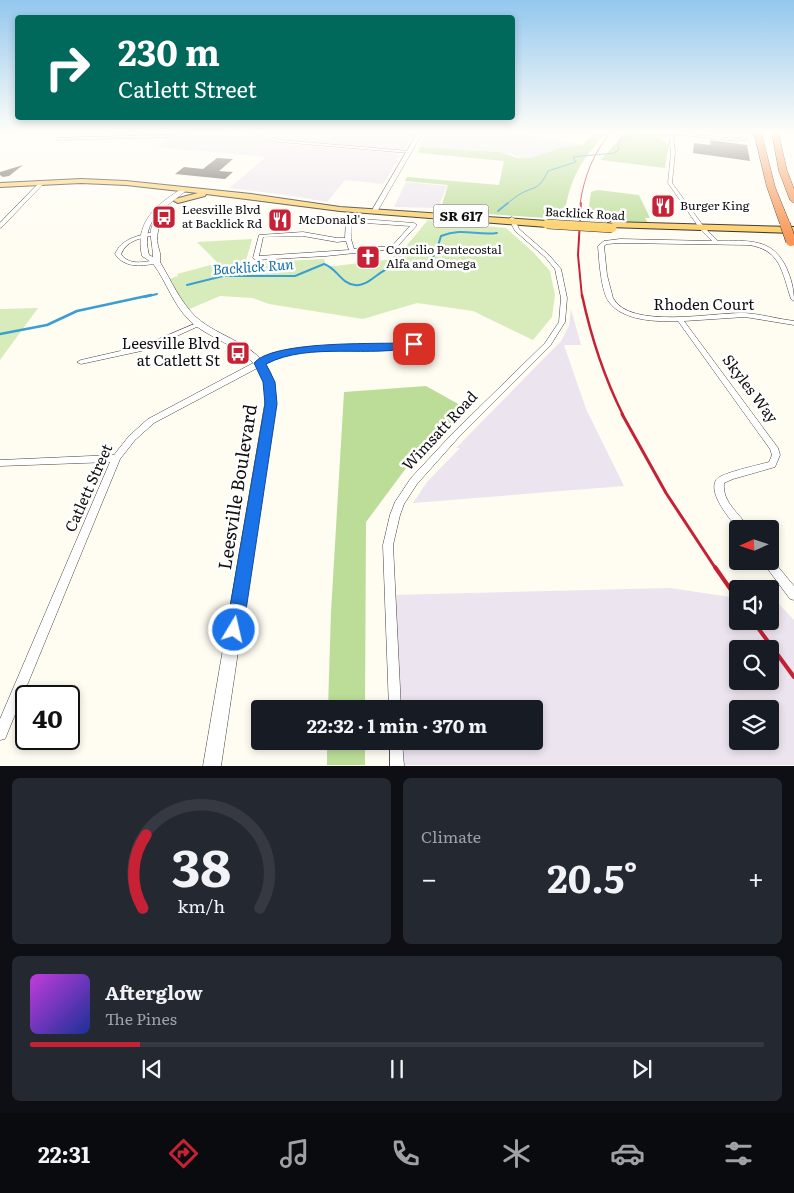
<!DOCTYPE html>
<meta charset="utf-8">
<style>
:root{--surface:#171b24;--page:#242831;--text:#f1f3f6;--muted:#9ea1a6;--line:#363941;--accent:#c62134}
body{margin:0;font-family:Literata,serif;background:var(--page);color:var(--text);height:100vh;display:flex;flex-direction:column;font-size:19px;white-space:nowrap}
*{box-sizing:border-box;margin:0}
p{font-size:16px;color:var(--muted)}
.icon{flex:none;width:28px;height:28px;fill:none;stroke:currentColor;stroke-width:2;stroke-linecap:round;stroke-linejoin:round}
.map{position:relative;height:766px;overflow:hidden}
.side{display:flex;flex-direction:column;gap:12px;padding:12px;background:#0d0f14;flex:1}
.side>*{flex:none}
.top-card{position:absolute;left:15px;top:15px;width:500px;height:105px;border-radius:5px;box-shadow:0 2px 8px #0003;background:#00695c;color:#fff;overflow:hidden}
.needle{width:32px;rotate:267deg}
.controls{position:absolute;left:729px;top:520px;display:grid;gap:10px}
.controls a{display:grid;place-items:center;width:50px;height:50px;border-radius:5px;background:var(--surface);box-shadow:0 2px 8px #0003;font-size:25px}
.speed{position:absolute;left:15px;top:685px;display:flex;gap:10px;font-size:25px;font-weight:700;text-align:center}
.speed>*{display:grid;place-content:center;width:65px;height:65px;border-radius:50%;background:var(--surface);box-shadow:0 2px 8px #0003;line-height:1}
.speed .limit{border:2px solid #111;border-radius:8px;background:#fff;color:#111}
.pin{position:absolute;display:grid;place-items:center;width:42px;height:42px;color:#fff;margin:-21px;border-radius:10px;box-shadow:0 2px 8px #0006}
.me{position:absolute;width:55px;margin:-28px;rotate:9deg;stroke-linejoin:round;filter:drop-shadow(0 0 4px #0008)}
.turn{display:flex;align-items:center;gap:18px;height:105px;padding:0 20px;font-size:22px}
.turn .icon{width:65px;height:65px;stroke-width:2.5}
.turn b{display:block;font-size:35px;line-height:42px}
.big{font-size:38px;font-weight:700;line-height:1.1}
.side .tile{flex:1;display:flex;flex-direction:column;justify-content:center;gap:8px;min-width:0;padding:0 18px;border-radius:8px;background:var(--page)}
.side .dial{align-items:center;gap:0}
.dial svg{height:130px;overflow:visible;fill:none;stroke:var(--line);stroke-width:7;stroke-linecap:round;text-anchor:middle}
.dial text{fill:var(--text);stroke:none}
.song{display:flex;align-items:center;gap:15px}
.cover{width:60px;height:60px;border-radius:8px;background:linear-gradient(135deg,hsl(290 70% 55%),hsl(230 70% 35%))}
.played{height:5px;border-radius:2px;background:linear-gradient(90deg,var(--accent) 15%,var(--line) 15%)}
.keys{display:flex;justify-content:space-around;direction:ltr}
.heat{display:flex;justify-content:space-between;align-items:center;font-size:28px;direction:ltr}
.side .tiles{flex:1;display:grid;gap:12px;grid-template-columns:1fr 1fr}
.tile:last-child{grid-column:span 2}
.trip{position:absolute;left:251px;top:700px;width:292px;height:50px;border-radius:5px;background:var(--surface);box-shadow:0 2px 8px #0003;font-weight:700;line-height:50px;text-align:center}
.tab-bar{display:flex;height:80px;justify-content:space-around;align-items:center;background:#090b0e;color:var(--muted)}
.tab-bar .icon{width:35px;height:35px}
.tab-bar .selected{color:var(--accent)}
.tab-bar b{font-size:22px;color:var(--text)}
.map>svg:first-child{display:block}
.industrial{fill:#ece4ee;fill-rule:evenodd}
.green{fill:#d7ecba}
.forest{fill:#bcdd98}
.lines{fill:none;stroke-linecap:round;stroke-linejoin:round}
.stream-far2{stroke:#399fd2;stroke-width:1}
.stream-far1{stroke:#399fd2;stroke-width:2}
.stream{stroke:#399fd2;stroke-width:2.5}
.building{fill:#59504b}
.minor-casing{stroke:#434343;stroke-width:1}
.tertiary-casing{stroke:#434343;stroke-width:1}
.primary-casing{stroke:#212121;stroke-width:2}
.motorway-casing{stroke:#212121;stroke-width:1}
.minor{fill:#fff;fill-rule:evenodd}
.tertiary{fill:#fff;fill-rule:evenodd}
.primary{fill:#fdce64;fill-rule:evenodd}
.motorway{fill:#f99656;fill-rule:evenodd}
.rail-far4{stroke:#c62134;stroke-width:1}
.rail-far3{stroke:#c62134;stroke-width:2}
.rail-far2{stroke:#c62134;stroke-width:2.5}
.rail-far1{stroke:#c62134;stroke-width:3}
.rail{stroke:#c62134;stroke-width:4}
.primary-bridge-casing{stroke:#212121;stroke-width:10;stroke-linecap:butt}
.motorway-bridge-casing{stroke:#212121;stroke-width:11;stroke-linecap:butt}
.primary-bridge{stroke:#fdce64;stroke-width:9}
.motorway-bridge{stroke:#f99656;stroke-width:10}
.route{fill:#1a73e8;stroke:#114b97}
.labels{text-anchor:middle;stroke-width:5;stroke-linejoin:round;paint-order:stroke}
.far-poi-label{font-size:12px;fill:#101010;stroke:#fff;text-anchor:start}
.far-street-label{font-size:12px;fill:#101010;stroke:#fff}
.shield{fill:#fff;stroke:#585858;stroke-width:1}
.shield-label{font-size:14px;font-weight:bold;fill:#101010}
.far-water-label{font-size:14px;font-style:italic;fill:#1370a7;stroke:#fff}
.street-label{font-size:15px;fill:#101010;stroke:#fff}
.poi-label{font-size:15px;fill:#101010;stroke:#fff;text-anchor:end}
.near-street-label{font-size:18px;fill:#101010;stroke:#fff}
</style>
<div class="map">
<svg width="794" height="766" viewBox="0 0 794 766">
<rect width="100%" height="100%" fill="#fffcf2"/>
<g class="industrial">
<path d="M172,132L243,136L247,132H257L264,139L284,144L394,153L400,156L383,184L345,180L327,202L287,195L229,188L266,157L157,147Z"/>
<path d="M266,132H415L405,148L402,150L286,140L273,137Z"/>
<path d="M427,132H513L581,145L526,160L512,154L496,151L418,148Z"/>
<path d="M406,182L447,186L438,208L394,207Z"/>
<path d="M571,309L581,345H564L586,409L624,486L413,503L427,482L460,448H456L561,341L569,326Z"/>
<path d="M670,588L737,598L738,621H770V603L779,604L794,620V765H392V741H535V709H391L390,595ZM738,649H770V681H738ZM738,709H770V741H738Z"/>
</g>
<g class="green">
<path d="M428,220L506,228L533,252L550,271L555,295L552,317L533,340L473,311L417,303L363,319L269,304L253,298L220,296L185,311L166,280L178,276L177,274L218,263L197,242L252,239L244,268H257L259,264L265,262L324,259L326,266H335L394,259L392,253L402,251Z"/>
<path d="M38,308L0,360V309Z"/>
</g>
<g class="forest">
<path d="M594,132H606C580,163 569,178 564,219L440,211L448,185L405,181L407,177L499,185L504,161L420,153L418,152L420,147L501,152L517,158H531L560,148L583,145Z"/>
<path d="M625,132H669L667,137L661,139L669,144L665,168L601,160Z"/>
<path d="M598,190L639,195L650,218H645L648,223L587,221L591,192Z"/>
<path d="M426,386L469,410L415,456L366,522L365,709H328L331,612L344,392Z"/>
<rect x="327" y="741" width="38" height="24"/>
</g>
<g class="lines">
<path class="stream-far2" d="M506,204C511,201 515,197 520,194C537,185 538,191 548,171L576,162L573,157L614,153L619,150L618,144L621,140L637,132"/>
<g class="stream-far1">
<path d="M498,211L508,203"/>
<path d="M187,285L223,276H295L324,264C337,268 341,284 355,285C369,287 379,269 393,267C405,265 419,270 430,260C437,254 438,245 441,236C463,227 476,236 497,233"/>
<path d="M145,297L157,294"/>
</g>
<path class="stream" d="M0,334L47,325L77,311L151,295"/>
</g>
<g class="building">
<path d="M710,140L747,145L750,161L693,153L694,143L711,145Z"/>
<path d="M217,158L233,159L219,171L233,172L225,179L175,174L184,167L203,169Z"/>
<path d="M23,165L9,176L3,177L0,175V172Z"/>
<path d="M289,215L288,224L271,225L273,216Z"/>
</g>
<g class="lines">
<g class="minor-casing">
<g id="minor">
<path d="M260,132H265L269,137L280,140L409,151L411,152L409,153L280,142L267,139Z"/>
<path d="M743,132H747L746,140L737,141L682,135L673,136L675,152L672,183L704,227L718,241C746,241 772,237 786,267C791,278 794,289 794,301L791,299C782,272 781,250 749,245L620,243L607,244L604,246L607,275L613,298C630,330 714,312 745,313C761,314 778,319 794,321V325L745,317L684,321L778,448L780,455L775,467L733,479L724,483C722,503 740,513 749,529H738C730,519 708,494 716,480C720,473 759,465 769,462L772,455L770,449L678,321C657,322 623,321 609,302C601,292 599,259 598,246L604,241L620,239L712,241L700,229L668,183L671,152L669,135L682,133L737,139L743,138Z"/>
<path d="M169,135L170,137L58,140L56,139L58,138Z"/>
<path d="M41,181L45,182L2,227L0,228V223Z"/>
<path d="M512,217L515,219L519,229L549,255L561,269L567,298L565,322L550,346L458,438L417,484L404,504L400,515L393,545L401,709H389L383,545L390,515L395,502L411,478L452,434L545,343L559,322L561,298L555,269L545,257L515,231L509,219Z"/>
<path d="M349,218L414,223L417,225L396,248L394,249L326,256L256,260L253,258L259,235L303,232L337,238H345L346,220ZM351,222L410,226L392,246L354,249L351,239ZM303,236L337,242L346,241L349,250L259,256L263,237Z"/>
<path d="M153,232L155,233V235C141,238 127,240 121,254C129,266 144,262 156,260L158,261V263C143,266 125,269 115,254C122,238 138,236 153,232Z"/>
<path d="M199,322L201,323L202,324L201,325L146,350L81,364L77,362L81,360L142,346Z"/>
<path d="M424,338L427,340L426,342L400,348L303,352L285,355L263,365L154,423L135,440L120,459L5,739L0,740V719L110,462L0,466V460L114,455L129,436L148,419L257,361L281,351L303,348L400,344Z"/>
<path d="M770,557L794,586V600L790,599L764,564L763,561H770Z"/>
<path d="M390,741H402L404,766H390Z"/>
</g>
</g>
<g class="tertiary-casing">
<g id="tertiary">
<path d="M418,132H423L377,212L372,213L371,212Z"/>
<path d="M183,188L188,189C165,209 140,218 149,255L153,257C152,232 144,230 165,209H169L170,210C161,221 155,231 158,246C160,252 161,256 160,262C171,280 180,302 196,317C219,338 257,343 271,374C274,381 275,390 276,397L221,766H203L266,397C265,390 264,381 261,375C250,348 209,340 189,320C173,304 167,283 154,265C151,261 146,259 142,256C134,222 157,204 183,188Z"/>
</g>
</g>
<g class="primary-casing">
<g id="primary">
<path d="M81,179L126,181L251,194L340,207L547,221L551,224L547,227L340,211L206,194L205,196L178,203L174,201L175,199L198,193L126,185L81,183L0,187V183Z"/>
<path d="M611,222L794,227V233L608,227V223Z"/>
</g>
</g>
<g class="motorway-casing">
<g id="motorway">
<path d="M754,132H761L775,187L790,224L788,226L785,227L780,224L767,187Z"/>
<path d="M772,132H778L787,171L794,189V203L790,200L779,171Z"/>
</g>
</g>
<use href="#minor" class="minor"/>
<use href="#tertiary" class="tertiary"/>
<use href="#primary" class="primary"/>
<use href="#motorway" class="motorway"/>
<path class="rail-far4" d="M580,204C584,177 593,153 611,132"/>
<path class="rail-far3" d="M581,203L578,255L582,297"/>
<path class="rail-far2" d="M582,295C591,337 604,377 623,415"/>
<path class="rail-far1" d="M622,414L666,493L716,569"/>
<g class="rail">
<path d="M715,567L738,600"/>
<path d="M753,621L794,677"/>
</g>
<g class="primary-bridge-casing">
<path id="primary-bridge" d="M547,224L612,228"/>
</g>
<g class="motorway-bridge-casing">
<path id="motorway-bridge" d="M785,224L791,241"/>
</g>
<use href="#primary-bridge" class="primary-bridge"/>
<use href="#motorway-bridge" class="motorway-bridge"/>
</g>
<linearGradient id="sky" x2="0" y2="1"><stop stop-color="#93c7ee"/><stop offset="0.55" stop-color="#fffef9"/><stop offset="1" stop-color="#fffef9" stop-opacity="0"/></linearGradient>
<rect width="794" height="240" fill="url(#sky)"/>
<path class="route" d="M414,340L418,341L420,344L418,346C370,359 311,341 266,364L275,382L277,404L243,630L240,636L234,638L228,636L226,630L265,404L263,382L254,363C272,341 370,344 400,343Z"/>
<defs>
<g id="restaurant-square" transform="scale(1.25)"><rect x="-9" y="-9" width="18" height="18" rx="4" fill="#c62134" stroke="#fff"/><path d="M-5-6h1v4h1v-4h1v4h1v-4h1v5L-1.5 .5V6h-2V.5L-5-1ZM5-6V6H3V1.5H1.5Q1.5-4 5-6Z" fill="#fff"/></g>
<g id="bus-square" transform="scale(1.25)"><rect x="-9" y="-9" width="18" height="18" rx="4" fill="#c62134" stroke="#fff"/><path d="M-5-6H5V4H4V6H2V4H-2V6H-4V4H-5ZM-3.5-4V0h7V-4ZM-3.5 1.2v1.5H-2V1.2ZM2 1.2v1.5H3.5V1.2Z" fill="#fff"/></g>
<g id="church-square" transform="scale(1.25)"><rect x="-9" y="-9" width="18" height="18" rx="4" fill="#c62134" stroke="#fff"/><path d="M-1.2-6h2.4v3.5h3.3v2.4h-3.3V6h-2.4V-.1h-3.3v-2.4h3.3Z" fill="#fff"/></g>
</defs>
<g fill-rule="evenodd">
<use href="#restaurant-square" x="663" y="206"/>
<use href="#bus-square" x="164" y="217"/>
<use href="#restaurant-square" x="280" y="220"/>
<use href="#church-square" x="368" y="257"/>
<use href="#bus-square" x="238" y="353"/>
</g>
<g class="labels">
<g class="far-poi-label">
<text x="680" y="210">Burger King</text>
<text x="182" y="214">Leesville Blvd<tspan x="182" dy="14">at Backlick Rd</tspan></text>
<text x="298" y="224">McDonald's</text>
<text x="386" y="254">Concilio Pentecostal<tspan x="386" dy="14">Alfa and Omega</tspan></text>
</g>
<g class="far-street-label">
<text transform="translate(585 214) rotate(3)" y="4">Backlick Road</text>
</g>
<rect class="shield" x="433.5" y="204.5" width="55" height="23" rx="4"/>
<g class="shield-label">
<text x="461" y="221">SR 617</text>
</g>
<g class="far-water-label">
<text transform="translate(253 267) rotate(-4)" y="5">Backlick Run</text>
</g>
<g class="street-label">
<text x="704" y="310">Rhoden Court</text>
<text transform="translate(750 389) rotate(53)" y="5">Skyles Way</text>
<text transform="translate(440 431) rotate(-47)" y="5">Wimsatt Road</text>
<text transform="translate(89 488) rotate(-66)" y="5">Catlett Street</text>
</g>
<g class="poi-label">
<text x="220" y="349">Leesville Blvd<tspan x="220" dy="17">at Catlett St</tspan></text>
</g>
<g class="near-street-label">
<text transform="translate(238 487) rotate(-81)" y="6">Leesville Boulevard</text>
</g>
</g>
</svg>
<div class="controls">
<a><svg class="needle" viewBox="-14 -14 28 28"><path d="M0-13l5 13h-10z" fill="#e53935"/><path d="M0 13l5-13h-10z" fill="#9ea1a6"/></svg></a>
<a><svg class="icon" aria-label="sound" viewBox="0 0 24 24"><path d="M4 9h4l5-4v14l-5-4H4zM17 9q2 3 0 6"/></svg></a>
<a><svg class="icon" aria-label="search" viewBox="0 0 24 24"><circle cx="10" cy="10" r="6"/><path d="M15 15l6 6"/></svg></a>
<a><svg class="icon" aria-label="layers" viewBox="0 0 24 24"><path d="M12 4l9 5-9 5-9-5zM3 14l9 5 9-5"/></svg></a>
</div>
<div class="speed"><div class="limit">40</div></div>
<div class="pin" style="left:414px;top:344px;background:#d93025"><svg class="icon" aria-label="arrive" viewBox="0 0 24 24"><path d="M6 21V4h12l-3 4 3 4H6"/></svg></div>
<svg class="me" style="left:234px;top:630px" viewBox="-20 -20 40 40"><circle r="17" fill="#1a73e8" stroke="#fff" stroke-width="3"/><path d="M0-11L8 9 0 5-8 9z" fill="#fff"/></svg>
<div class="trip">22:32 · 1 min · 370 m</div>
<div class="top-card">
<div class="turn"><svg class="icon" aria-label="right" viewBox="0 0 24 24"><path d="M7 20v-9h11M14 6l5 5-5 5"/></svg><div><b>230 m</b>Catlett Street</div></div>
</div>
</div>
<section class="side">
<div class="tiles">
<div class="tile dial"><svg viewBox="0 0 100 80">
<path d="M14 69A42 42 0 1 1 86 69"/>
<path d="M14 69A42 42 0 0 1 16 24" stroke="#c62134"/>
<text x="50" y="56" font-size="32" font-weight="700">38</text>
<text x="50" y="72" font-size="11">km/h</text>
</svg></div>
<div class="tile"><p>Climate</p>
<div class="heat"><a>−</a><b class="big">20.5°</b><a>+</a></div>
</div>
<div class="tile">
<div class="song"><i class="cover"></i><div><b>Afterglow</b><p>The Pines</p></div></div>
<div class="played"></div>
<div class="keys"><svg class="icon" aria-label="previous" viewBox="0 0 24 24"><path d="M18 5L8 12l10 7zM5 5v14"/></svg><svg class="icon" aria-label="pause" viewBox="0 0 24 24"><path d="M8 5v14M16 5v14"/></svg><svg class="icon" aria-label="next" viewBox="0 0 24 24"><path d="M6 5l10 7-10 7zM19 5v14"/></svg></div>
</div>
</div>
</section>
<nav class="tab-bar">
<b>22:31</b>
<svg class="icon selected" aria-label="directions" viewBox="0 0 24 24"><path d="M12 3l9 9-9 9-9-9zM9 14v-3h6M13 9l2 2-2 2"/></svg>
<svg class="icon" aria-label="music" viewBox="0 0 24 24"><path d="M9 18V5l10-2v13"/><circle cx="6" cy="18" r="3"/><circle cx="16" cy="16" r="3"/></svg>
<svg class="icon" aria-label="phone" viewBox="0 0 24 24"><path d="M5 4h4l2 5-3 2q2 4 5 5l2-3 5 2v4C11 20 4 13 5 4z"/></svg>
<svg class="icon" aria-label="climate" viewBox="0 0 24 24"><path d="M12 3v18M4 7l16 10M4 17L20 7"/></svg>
<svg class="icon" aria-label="car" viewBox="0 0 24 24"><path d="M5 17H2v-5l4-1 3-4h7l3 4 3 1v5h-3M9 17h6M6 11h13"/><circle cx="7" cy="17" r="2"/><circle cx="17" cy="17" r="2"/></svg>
<svg class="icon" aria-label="filters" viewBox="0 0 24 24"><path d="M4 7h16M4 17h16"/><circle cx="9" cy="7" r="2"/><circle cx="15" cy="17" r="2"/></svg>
</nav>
